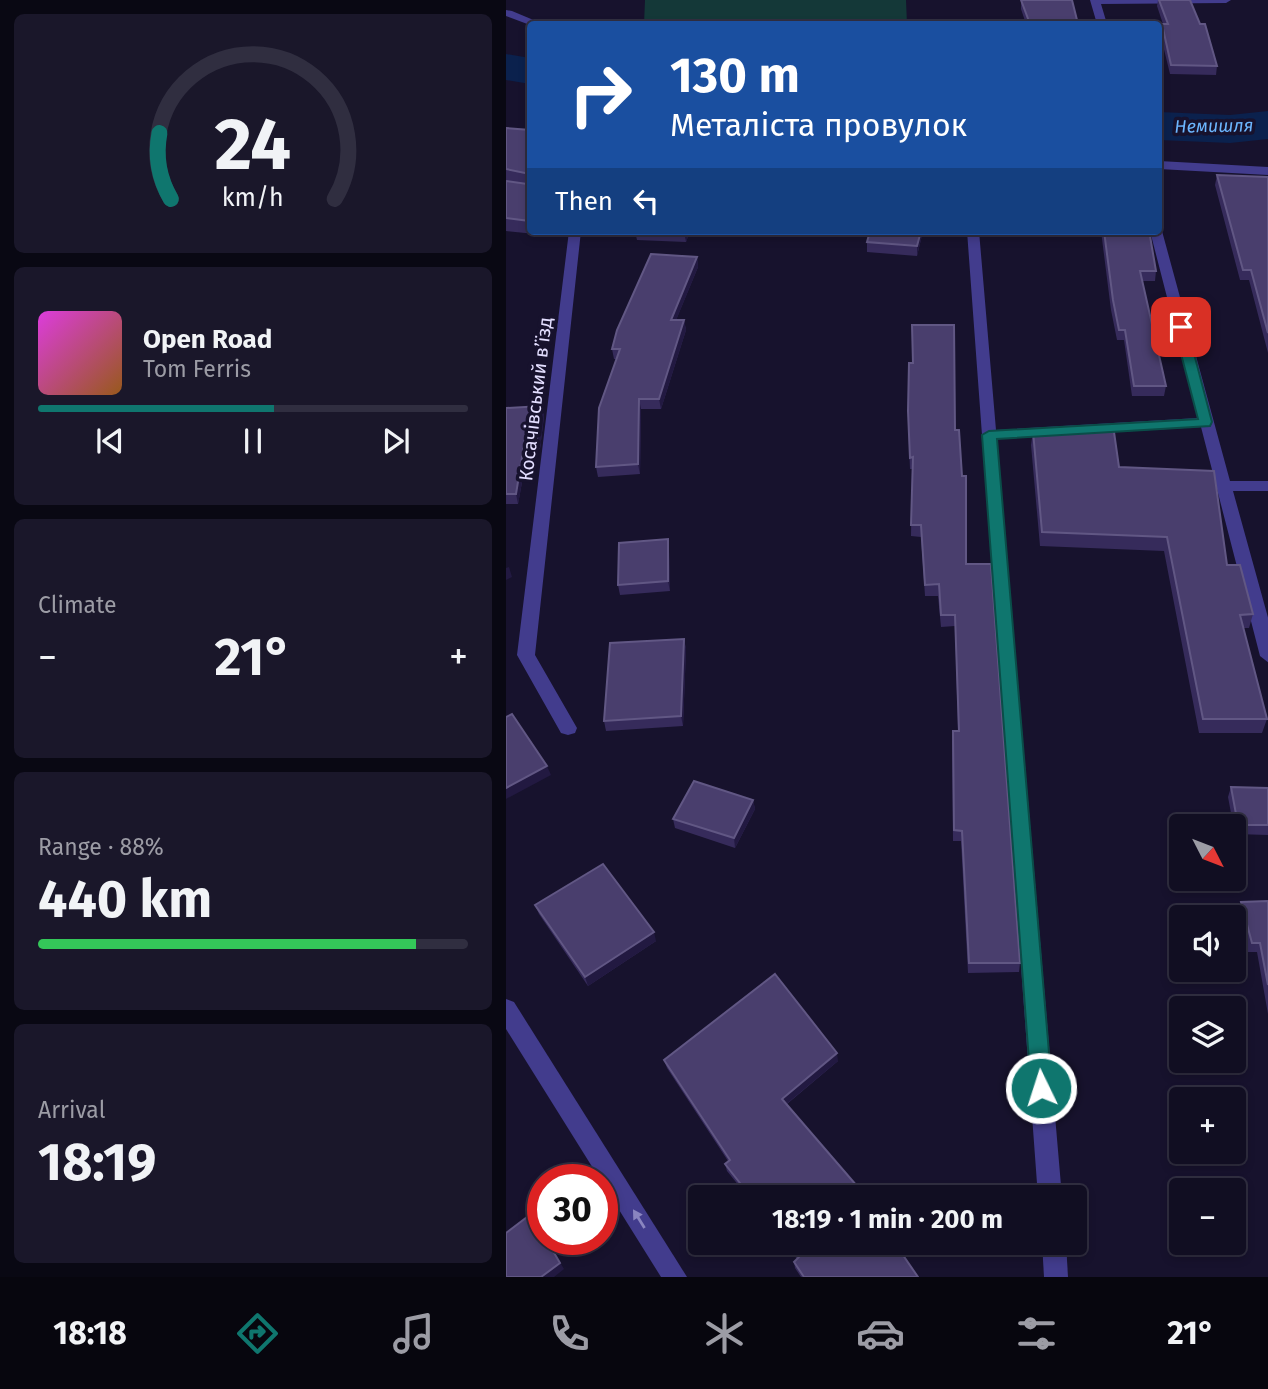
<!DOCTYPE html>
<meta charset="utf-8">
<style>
:root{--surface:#110e22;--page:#1a172a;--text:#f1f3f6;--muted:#9c9ca5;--line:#302e40;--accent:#0f766e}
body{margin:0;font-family:"Fira Sans",sans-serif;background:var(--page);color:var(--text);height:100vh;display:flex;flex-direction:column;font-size:26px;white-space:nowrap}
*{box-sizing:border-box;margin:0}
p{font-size:23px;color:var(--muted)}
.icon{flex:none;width:38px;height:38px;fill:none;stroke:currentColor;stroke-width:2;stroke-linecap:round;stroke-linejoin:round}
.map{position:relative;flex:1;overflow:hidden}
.sheet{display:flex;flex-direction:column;gap:14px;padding:14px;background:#090813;width:506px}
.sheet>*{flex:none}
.banner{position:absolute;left:21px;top:21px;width:635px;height:214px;border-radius:7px;box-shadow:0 4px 10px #0003,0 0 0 2px var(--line);background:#1a4fa0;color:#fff;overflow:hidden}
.needle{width:46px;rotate:132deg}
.controls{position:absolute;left:663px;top:814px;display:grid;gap:14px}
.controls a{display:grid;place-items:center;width:77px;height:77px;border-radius:7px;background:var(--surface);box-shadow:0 4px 10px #0003,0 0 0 2px var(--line);font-size:35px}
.speed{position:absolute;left:21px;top:1164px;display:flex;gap:14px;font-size:35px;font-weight:700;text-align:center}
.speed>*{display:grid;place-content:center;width:91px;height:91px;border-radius:50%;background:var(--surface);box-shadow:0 4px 10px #0003,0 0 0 2px var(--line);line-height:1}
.speed .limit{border:10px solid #d22;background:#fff;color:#111}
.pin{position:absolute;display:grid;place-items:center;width:60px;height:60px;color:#fff;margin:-30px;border-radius:14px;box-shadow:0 4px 10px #0006}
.me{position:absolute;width:77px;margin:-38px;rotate:356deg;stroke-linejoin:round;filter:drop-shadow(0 0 5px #0008)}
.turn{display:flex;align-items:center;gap:24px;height:147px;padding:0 28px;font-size:32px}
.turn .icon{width:91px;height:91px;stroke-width:2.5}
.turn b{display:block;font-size:49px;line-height:60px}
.then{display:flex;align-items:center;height:66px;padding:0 28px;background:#0003;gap:14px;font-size:26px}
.big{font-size:52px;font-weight:700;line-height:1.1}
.sheet .widget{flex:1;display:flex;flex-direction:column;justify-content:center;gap:10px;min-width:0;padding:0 24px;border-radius:10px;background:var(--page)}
.sheet .dial{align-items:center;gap:0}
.dial svg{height:182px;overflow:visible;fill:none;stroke:var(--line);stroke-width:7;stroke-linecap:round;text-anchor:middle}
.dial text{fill:var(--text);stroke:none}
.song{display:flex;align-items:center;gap:21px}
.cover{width:84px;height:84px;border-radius:10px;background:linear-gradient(135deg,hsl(300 70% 55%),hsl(30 70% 35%))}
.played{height:7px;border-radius:4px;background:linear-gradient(90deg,var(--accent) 55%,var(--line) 55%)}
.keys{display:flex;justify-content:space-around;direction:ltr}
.heat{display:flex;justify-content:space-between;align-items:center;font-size:38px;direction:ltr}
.charge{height:10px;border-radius:5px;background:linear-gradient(90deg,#34c759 88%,var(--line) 0)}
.trip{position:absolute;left:182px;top:1185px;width:399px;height:70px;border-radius:7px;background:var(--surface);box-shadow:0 4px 10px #0003,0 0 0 2px var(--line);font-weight:700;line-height:70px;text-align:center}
.dock{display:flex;height:112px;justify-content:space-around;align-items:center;background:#07060e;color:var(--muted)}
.dock .icon{width:49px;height:49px}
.dock .selected{color:var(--accent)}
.dock b{font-size:32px;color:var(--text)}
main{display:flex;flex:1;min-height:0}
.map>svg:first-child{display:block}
.green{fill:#143838}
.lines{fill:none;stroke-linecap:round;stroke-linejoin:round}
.river{fill:#0b214d;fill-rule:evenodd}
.minor{fill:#423c8d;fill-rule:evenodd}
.wall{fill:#362b5b}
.shaded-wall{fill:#221941}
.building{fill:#493e6d;stroke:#615784;stroke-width:2}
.oneway{fill:#8a85c0}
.route{fill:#0f766e;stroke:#0a4d48;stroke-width:2}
.labels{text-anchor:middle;stroke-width:7;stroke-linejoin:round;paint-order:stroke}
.far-water-label{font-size:18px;font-style:italic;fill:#6cb6ff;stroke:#17122d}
.street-label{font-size:19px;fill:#e3deff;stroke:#17122d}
</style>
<main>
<section class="sheet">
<div class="widget dial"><svg viewBox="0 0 100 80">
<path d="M14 69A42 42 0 1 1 86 69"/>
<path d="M14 69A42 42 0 0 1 9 40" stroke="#0f766e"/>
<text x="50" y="56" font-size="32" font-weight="700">24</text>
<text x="50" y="72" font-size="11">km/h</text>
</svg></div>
<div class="widget">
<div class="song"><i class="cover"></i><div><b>Open Road</b><p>Tom Ferris</p></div></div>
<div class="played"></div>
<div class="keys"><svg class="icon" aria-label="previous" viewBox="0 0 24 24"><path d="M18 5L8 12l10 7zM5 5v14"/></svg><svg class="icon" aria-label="pause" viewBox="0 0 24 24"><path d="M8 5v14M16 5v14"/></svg><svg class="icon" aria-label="next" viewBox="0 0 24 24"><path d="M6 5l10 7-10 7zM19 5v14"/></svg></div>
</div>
<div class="widget"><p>Climate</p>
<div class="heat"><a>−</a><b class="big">21°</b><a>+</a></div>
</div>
<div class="widget"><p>Range · 88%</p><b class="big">440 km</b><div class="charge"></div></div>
<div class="widget"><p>Arrival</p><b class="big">18:19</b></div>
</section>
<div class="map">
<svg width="763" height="1277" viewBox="0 0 763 1277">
<rect width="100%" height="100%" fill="#17122d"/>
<path class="green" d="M139,0H400L401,24H138Z"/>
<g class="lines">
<g class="river">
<path d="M0,54L24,58V84L0,80Z"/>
<path d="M763,111V139L724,143L653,140V112L724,115Z"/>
</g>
<g class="minor">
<path d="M584,0H725L720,3L595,4L601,24H591Z"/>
<path d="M0,10L6,11L37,24L24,25L0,16Z"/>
<path d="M653,161L763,167V175L653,169Z"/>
<path d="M653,228L656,231L724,481H763V491H727L763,621V663L754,656L695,427L491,439L556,1197H532L461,231H473L490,430L692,418L644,231H653Z"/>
<path d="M63,231H75L29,655L71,728L69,733L62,735L55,733L11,655Z"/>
<path d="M0,999L8,1002L181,1277H155L0,1029Z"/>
<path d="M536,1242H560L562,1277H538Z"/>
</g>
</g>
<g class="wall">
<path d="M515,0L572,24H520L515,9Z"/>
<path d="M652,0H684L711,66L710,75L664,74L654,33L656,24H657L651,6Z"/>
<path d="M0,128L24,130V231H42L39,235L0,231Z"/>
<path d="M711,175L762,177V353L743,280H734L709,185Z"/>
<path d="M129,231H184L180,242L131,240Z"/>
<path d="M417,231L411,256L361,252V242Z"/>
<path d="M595,231H637L650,271L649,281H636L660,386L658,396H626L618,340H611L605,310Z"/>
<path d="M191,257L192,267L170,320H178L180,330L155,409H135L134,474L92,477L90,467L110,359H108L106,349Z"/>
<path d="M406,325L449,430L460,564L514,963L513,972L462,973L455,841H447L446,742L447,731H452L449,626L435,627L432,596H419L415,537L405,536L406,469H404L402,422L403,363H407Z"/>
<path d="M35,406L38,416L34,449L22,450L12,504H0V408Z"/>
<path d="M527,431L613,467L721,565L747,614L743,628H737L761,719L756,733H693L658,551L534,546L525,445Z"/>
<path d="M162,539L163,550L164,591L114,595L112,585Z"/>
<path d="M178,639L180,649L177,726L100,731L98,721Z"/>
<path d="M725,787L762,788V835L729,834L722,797Z"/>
<path d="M247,800L249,809L229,848L169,828L167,819Z"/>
<path d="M762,901V1014L751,952H742L731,911L735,902Z"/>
<path d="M29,905L150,941L82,986L33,914Z"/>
<path d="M158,1060L332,1061L281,1104L351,1186V1190L356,1197H242L221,1171L219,1164L222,1161L161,1068Z"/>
<path d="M278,1242H388L412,1277H295L289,1268L288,1262L291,1259Z"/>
</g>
<g class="shaded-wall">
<path d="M179,231H184L180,242L178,232Z"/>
<path d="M415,231H417L411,256V246Z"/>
<path d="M191,257L192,267L166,330L165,320Z"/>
<path d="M178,320L180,330L155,409L153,399Z"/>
<path d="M133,399L135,409L134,474L132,464Z"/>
<path d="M35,406L38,416L34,449L31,439Z"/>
<path d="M19,439L22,450L12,504L10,494Z"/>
<path d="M162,539L163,550L164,591L162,581Z"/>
<path d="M3,567L6,577L0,580V568Z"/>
<path d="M178,639L180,649L177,726L175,716Z"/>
<path d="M41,766L45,775L0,799V788Z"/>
<path d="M247,800L249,809L229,848L228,838Z"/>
<path d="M148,932L150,941L82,986L79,977Z"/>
<path d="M331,1053L332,1061L278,1106L276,1099Z"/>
<path d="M40,1239L58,1269L48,1277H35Z"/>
</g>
<g class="building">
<path d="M515,0H566L572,24H524Z"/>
<path d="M653,0H684L694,24H699L711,66L665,65L656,24H662Z"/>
<path d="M0,128L24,130V221L0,218V181L21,184L24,182V174L0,169Z"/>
<path d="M711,175L762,177V333L745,270H737Z"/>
<path d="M150,231H179L178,232Z"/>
<path d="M364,231H415L411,246L361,242Z"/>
<path d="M598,231H637L638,236H644L650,271H634L660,386H628L619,330H613L607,300Z"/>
<path d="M145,254L191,257L165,320H178L153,399H133L132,464L90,467L93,408L114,349H106L111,330Z"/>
<path d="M406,325H448L449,430H453L456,476H460V564H485L514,963H463L456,831L448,830L447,731H453L449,615H435L433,584L419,585L415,525H405L407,457L404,458L402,411L403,363H407Z"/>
<path d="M35,406L31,439H19L10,494H0V408Z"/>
<path d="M527,431L608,432L613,467L708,471L721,565H734L747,614L734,615L761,719H697L661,537L536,532Z"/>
<path d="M162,539V581L112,585L113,543Z"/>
<path d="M178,639L175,716L98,721L104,643Z"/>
<path d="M6,714L41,766L0,788V717Z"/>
<path d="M188,781L247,800L228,838L167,819Z"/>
<path d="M725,787L762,788V825H732Z"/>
<path d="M97,864L148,932L79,977L29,905Z"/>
<path d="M762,901V985L754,943H746L735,902Z"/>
<path d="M269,974L331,1053L276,1099L351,1186L349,1188L356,1197H245L219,1164L224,1160L158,1060Z"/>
<path d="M25,1214L37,1234V1239H40L54,1263L35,1277H0V1233Z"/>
<path d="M282,1242H388L412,1277H298L288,1262L293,1257Z"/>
</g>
<defs><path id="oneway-solid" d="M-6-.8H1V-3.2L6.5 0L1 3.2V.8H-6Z" transform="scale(1.75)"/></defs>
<use class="oneway" href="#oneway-solid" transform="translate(133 1219) rotate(-122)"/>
<path class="route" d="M675,323L681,327L706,422L704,426L491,439L546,1088L543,1095L535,1098L528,1095L525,1088L476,435L483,431L692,419L668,327Z"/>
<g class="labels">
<g class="far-water-label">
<text transform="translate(708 126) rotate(-1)" y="6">Немишля</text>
</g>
<g class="street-label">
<text transform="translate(29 399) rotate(-83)" y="7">Косачівський в’їзд</text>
</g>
</g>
</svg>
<div class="controls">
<a><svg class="needle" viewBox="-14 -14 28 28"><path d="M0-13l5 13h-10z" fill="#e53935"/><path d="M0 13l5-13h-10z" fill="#9c9ca5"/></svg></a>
<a><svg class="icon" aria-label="sound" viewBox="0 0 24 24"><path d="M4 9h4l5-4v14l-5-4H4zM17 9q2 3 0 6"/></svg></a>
<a><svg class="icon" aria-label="layers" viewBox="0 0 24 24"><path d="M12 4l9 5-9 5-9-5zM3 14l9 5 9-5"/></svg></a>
<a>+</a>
<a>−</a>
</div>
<div class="speed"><div class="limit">30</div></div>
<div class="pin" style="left:675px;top:327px;background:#d93025"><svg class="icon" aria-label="arrive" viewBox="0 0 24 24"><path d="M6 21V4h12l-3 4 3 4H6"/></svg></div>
<svg class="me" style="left:535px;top:1088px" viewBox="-20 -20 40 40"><circle r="17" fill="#0f766e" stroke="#fff" stroke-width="3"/><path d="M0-11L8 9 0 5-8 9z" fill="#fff"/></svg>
<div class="trip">18:19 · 1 min · 200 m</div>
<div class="banner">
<div class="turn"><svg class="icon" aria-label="right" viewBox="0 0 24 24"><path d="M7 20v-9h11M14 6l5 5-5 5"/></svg><div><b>130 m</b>Металіста провулок</div></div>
<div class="then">Then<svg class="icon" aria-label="left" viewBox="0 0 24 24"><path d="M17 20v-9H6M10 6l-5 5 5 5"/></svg></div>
</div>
</div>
</main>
<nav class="dock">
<b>18:18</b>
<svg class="icon selected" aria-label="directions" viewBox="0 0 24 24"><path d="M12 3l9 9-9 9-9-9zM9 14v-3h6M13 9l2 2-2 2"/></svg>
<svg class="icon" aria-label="music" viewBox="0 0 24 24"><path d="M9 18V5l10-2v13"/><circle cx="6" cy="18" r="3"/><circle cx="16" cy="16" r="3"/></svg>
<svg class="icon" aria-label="phone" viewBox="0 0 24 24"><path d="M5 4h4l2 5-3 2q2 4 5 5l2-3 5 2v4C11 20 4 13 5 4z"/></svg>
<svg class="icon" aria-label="climate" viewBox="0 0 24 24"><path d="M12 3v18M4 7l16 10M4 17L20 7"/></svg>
<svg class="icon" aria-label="car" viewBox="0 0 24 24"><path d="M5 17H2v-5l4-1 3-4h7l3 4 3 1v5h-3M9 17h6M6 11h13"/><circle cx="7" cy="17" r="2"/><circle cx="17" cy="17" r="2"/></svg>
<svg class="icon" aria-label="filters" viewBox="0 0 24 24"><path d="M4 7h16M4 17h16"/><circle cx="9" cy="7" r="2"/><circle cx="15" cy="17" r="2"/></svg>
<b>21°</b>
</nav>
